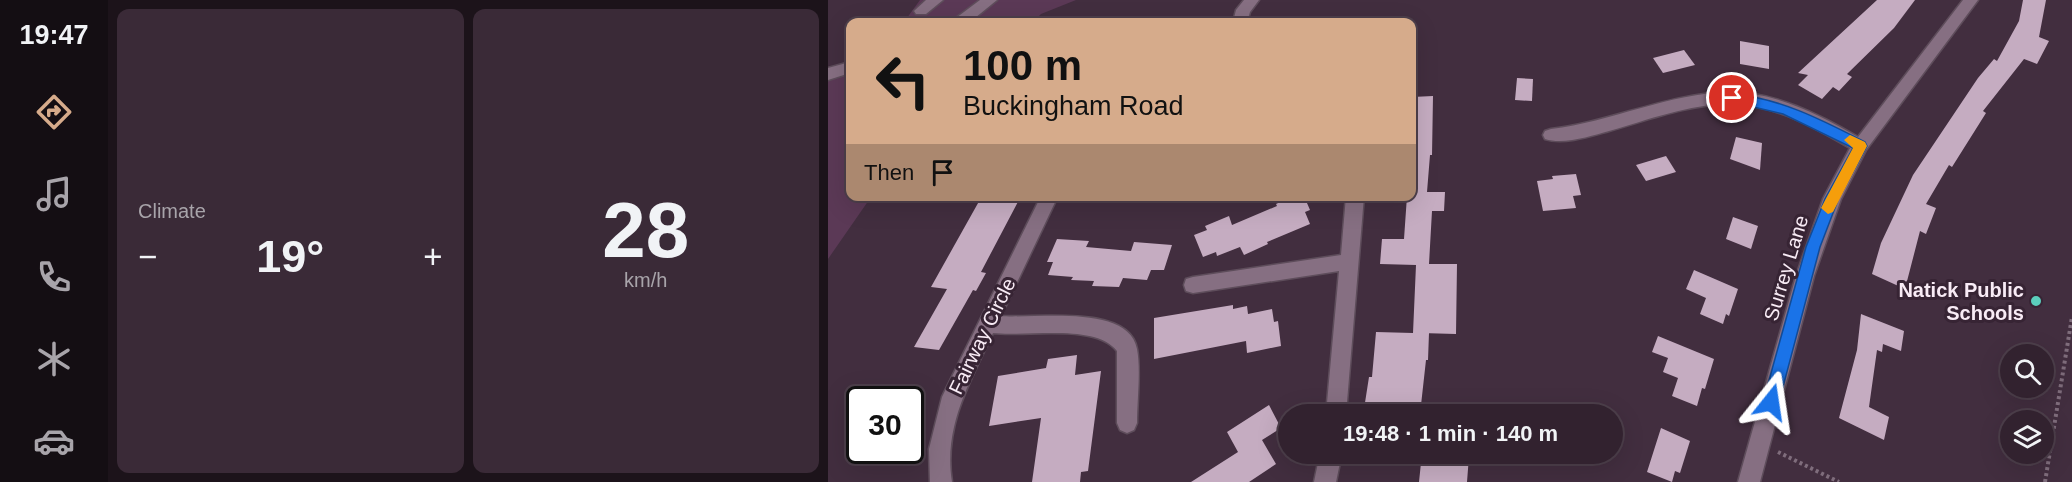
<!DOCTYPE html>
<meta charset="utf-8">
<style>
:root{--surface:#32222f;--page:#3a2a37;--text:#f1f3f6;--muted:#a8a4aa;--line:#4d3f4b;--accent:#d6ab8b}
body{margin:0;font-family:Helvetica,sans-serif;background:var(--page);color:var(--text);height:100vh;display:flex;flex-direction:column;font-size:22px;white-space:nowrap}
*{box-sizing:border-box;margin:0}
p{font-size:20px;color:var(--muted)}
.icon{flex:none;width:33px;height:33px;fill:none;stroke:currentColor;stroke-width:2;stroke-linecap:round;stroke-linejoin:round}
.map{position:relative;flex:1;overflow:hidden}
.panel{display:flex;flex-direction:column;gap:9px;padding:9px;background:#1c131a;width:720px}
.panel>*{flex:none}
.banner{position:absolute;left:18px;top:18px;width:570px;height:183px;border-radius:12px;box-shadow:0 6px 24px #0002,0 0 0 2px var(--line);background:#d6ab8b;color:#111;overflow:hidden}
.tools{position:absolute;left:1172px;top:344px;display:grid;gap:12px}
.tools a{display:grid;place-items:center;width:54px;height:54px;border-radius:50%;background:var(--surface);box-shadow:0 6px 24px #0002,0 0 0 2px var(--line);font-size:30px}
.speed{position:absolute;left:18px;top:386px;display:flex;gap:12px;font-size:30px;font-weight:700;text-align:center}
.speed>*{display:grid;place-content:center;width:78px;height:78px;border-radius:50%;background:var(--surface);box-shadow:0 6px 24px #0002,0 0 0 2px var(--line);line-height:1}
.speed .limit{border:3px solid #111;border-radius:9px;background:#fff;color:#111}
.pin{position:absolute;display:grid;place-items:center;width:51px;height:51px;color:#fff;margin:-26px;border:3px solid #fff;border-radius:50%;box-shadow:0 2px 6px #0007}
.me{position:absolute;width:66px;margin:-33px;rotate:15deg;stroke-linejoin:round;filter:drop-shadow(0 0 4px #0008)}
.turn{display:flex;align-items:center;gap:21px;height:126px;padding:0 18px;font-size:27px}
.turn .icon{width:78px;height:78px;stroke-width:2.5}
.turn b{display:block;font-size:42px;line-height:51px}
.then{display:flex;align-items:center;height:57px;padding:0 18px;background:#0003;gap:12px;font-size:22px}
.big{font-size:45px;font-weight:700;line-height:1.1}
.panel .tile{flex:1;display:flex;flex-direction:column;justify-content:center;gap:9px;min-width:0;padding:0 21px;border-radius:12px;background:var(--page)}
.panel .dial{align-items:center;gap:0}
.dial b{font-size:78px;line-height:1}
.heat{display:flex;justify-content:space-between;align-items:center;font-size:33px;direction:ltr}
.panel .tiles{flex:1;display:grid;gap:9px;grid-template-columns:repeat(2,1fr)}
.trip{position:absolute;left:450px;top:404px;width:345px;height:60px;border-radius:30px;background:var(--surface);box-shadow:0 6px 24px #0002,0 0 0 2px var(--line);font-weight:700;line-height:60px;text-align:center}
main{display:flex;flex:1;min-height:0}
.menu{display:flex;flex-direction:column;width:108px;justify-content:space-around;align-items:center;background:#140e13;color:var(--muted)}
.menu .icon{width:42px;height:42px}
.menu .on{color:var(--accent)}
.menu b{font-size:27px;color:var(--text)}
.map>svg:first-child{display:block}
.green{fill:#5b3956}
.building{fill:#c5acc1}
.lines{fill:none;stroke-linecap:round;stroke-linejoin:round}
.minor-casing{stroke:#5e4d5b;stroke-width:3}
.path{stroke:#7f6d7c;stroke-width:4;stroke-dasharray:3 3;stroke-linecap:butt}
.minor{fill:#866f82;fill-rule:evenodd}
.route{fill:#1a73e8;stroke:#114b97;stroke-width:1.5}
.slow{fill:#f59e0b}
.poi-dot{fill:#5bcebc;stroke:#372434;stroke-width:2}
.labels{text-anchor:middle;stroke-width:6;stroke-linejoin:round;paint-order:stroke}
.street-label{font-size:20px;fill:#f8ebf5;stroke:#372434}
.poi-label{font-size:20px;font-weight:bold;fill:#f8ebf5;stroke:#372434;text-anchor:end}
</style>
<main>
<nav class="menu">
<b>19:47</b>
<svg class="icon on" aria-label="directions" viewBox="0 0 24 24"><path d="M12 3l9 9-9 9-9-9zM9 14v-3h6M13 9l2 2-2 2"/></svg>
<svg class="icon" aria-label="music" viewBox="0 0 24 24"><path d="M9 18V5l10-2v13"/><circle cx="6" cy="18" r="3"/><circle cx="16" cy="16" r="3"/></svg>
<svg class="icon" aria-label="phone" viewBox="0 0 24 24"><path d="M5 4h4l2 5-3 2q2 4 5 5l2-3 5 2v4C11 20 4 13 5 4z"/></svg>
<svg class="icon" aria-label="climate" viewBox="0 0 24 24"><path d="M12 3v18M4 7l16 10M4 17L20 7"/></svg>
<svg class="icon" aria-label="car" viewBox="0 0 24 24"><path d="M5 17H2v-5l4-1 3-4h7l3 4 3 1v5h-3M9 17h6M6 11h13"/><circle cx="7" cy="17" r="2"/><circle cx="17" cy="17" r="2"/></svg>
</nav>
<section class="panel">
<div class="tiles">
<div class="tile"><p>Climate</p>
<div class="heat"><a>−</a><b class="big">19°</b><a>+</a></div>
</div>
<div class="tile dial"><b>28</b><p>km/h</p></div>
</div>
</section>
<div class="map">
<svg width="1244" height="482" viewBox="0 0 1244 482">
<rect width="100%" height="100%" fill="#422e3f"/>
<g class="green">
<path d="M92,0H248L213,14L205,22H76Z"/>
<path d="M22,63V196L43,197L0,259V79Z"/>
</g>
<g class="building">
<path d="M1049,0H1087L1066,28L1019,74L1024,77L1011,91L1005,87L994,99L970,85L980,75L970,73Z"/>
<path d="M1195,0H1218L1211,37L1221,41L1209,64L1196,59L1155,111L1158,113L1124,167L1121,165L1098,204L1108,208L1098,234L1092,231L1077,289L1044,274L1053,243L1085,175L1150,78L1166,59L1169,61L1191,21Z"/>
<path d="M912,41L941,46V69L912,64Z"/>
<path d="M856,50L867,65L835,73L825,58Z"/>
<path d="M689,78L705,79L704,101L687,100Z"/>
<path d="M605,96L604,155H602L599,192H617L616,211H604L601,264H629L628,334L593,333H601L600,360H598L592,414L536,409L541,377H544L548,332L585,333L588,265L552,264L554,239H576L579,196H584V97Z"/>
<path d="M908,137L934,143L932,170L902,159Z"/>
<path d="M838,156L848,172L818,181L808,165Z"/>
<path d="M748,174L753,195L745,196L748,208L715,211L709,181L725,179L724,176Z"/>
<path d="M154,196H193L153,272L158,273L148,291L145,290L111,350L86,347L119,289L103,287Z"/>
<path d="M465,196H476L482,210L477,212L482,224L439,242L440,244L416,255L412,247L389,256L388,252L375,257L366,235L379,230L377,226L401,216L404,225L449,206L448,204Z"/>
<path d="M905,217L930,226L923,249L898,239Z"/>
<path d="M229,239L261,241L258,247L303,251L306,242L344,245L336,270H323L319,280L295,278L291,287L264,286L266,281L243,280L245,277L220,275L225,262H219Z"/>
<path d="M866,270L910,289L901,316L898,314L895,324L872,314L878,298L858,289Z"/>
<path d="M405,305V309L419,306L420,314L444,309L446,322L450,321L453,346L419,353L418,341L326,359V318Z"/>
<path d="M1033,314L1076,331L1073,351L1055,344L1054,352L1049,350L1041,407L1061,417L1056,440L1011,418L1029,350Z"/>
<path d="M830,336L886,359L877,389L874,388L869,406L844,396L850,378L835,372L840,358L824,352Z"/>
<path d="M249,355L247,375L273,371L260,471L253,472L252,482H204L213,418L161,426L170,376L218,368L220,359Z"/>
<path d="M441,405L453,428L434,440L448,464L421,482H363L410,452L399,432Z"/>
<path d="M833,428L862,441L852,473L847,471L844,482L819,472Z"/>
<path d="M594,453H630V455L641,456L639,482H591Z"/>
</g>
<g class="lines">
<g class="minor-casing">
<g id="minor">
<path d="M98,0H115L98,14H88L86,11Z"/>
<path d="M152,0H169L142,22H126L128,18Z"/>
<path d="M416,0H431L422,12L419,22H405L408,10Z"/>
<path d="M1135,0H1150L1038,150L1013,199L986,276L932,482H910L968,276L995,199L1022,148C986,127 946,104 902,104C861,104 820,120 781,131C763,136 736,145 717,139L715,135L717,131L723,129C783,122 841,93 902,92C947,92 992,115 1030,137Z"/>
<path d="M22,62V73L0,80V68Z"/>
<path d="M213,196H230L173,316C206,319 301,303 309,349C313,370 309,400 309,423L306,430L299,433L292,430L289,423V351C268,323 199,337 165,333C142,381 115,427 124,482H102L101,449L114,397Z"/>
<path d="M518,196H536L518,414H498L511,271L365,293L358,291L356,285L358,279L365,277L513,255Z"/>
<path d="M492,453H514L508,482H486Z"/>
</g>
</g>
<g class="path">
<path d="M950,452L1011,482"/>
<path d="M1217,482L1244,317"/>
</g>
<use href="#minor" class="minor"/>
</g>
<path class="route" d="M904,94C952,98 994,120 1037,142L1039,146L1010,200L992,247L951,402L948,407L943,409L937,407L935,402L978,247L997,199L1025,148L955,114L900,101L898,98Z"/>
<path class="slow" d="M1022,135L1037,142L1039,146L1005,212L1000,214L993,208L1025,148L1016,140Z"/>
<circle class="poi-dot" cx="1208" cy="301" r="6"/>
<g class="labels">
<g class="street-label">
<text transform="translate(958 268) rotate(-73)" y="7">Surrey Lane</text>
<text transform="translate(154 336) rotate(-64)" y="7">Fairway Circle</text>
</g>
<g class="poi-label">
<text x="1196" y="297">Natick Public<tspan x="1196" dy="23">Schools</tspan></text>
</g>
</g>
</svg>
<div class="tools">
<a><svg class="icon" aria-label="search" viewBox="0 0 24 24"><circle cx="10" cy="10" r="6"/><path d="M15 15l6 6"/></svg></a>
<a><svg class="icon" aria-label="layers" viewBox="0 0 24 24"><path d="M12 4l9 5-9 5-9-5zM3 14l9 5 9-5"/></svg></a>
</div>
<div class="speed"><div class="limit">30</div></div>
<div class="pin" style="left:904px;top:98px;background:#d93025"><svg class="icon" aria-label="arrive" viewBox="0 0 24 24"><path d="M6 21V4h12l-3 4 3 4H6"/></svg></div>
<svg class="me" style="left:943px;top:402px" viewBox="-20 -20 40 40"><path d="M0-17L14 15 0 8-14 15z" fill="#1a73e8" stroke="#fff" stroke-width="4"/></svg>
<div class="trip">19:48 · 1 min · 140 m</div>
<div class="banner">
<div class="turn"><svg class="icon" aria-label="left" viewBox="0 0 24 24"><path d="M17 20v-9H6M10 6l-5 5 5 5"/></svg><div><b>100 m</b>Buckingham Road</div></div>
<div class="then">Then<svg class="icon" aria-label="arrive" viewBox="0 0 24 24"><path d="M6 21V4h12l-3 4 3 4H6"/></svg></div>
</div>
</div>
</main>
